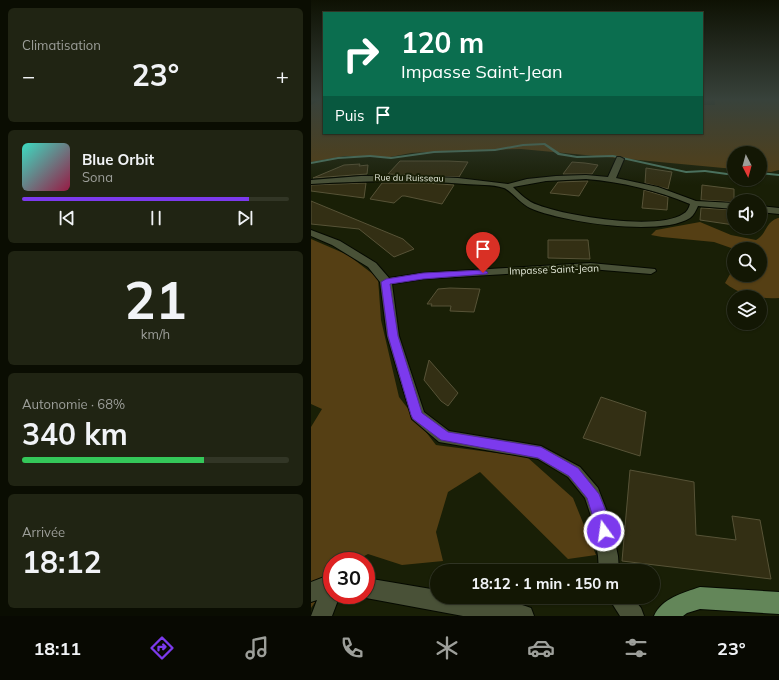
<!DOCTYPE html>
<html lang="fr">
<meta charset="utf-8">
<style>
:root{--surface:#131704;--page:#202413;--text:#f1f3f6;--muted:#9d9f9a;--line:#323626;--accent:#7c3aed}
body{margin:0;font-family:Mulish,sans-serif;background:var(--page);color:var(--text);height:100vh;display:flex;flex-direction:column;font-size:15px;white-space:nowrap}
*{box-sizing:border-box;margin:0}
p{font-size:13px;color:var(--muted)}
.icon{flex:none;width:22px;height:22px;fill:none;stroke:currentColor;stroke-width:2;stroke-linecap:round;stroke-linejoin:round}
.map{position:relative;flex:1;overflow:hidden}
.sheet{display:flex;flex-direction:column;gap:8px;padding:8px;background:#0a0d02;width:311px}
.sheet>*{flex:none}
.top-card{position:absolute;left:12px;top:12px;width:380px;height:122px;border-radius:0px;box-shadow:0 1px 3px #0004,0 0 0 1px var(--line);background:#0b6e4f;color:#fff;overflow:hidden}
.needle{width:26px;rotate:174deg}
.fabs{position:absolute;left:416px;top:146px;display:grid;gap:8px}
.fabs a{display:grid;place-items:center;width:40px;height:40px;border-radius:50%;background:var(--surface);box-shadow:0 1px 3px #0004,0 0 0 1px var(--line);font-size:20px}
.speed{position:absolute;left:12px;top:552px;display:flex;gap:8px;font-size:20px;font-weight:700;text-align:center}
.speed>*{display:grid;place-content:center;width:52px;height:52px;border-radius:50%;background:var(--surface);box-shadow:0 1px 3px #0004,0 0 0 1px var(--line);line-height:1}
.speed .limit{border:6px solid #d22;background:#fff;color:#111}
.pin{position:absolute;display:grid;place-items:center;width:34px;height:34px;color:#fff;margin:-41px -17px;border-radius:50% 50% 50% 0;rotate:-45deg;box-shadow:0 0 4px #0007}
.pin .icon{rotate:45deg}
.me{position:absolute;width:44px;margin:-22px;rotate:346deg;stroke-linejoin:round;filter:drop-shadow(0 0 3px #0008)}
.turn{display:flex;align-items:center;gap:14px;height:84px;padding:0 12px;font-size:18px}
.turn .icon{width:52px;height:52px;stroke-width:2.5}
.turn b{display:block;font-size:28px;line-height:34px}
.then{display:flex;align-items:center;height:38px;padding:0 12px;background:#0003;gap:8px;font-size:15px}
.big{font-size:30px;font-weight:700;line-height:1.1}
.sheet .widget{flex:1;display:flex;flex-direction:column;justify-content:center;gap:6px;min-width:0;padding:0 14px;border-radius:6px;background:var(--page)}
.sheet .dial{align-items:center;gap:0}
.dial b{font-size:52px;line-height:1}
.song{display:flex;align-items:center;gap:12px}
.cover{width:48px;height:48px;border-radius:6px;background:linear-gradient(135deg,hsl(170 70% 55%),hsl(340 70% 35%))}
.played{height:4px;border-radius:2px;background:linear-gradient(90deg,var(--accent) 85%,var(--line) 85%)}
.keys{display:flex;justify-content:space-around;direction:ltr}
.heat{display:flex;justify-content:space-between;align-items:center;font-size:22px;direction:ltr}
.charge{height:6px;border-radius:3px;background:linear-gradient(90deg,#34c759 68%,var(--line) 0)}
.trip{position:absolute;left:119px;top:564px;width:230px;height:40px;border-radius:20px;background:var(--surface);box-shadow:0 1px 3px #0004,0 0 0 1px var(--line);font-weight:700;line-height:40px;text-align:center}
.tab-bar{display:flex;height:64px;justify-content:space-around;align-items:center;background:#080902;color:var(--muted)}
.tab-bar .icon{width:28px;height:28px}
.tab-bar .on{color:var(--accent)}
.tab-bar b{font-size:18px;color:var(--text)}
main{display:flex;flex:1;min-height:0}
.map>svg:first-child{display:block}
.green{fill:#553f14}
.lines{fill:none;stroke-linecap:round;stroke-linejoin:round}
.stream{fill:#4e7964;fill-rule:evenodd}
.building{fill:#332f14;stroke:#575337}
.minor-casing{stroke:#050900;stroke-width:2}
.major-casing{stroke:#050900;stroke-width:2}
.minor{fill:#495137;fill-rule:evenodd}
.major{fill:#638659;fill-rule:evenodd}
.route{fill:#7c3aed;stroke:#51269a}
.labels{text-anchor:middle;stroke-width:4;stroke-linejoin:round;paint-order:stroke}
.far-street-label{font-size:9px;fill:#e2e7d7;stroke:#191f06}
.street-label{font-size:10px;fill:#e2e7d7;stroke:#191f06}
</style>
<main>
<section class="sheet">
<div class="widget"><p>Climatisation</p>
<div class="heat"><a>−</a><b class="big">23°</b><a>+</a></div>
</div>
<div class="widget">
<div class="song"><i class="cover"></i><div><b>Blue Orbit</b><p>Sona</p></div></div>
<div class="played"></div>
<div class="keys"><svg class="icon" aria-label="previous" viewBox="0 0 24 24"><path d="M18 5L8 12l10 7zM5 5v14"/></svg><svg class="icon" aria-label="pause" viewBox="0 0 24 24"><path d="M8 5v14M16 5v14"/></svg><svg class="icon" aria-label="next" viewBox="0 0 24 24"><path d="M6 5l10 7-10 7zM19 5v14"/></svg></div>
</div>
<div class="widget dial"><b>21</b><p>km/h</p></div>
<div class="widget"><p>Autonomie · 68%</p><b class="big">340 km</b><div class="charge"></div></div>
<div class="widget"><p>Arrivée</p><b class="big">18:12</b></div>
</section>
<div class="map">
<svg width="468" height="616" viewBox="0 0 468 616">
<rect width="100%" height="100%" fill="#191f06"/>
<g class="green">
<path d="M11,99H13V133H391V105H404V99H468V170L460,172L449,171V153H423V169L210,149L134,151L100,153L74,158L56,156H34L0,162V105Z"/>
<path d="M467,218H468V298C447,299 431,296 414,283L423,267V275H449V249H423L403,242L351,237L340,235L345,230L389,222L420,235L445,240C457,233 453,223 467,218Z"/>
<path d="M0,239L37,255L67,278L70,320L88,397L125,445L216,457L262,498L285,555L257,559L169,472L137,492L125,532L132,561L91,565L57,554L44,561H21V577L0,608V427L11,409L0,404Z"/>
</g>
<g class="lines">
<g class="stream">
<path d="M234,143L249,153L266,156L302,155L375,171L394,170L416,173L423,172V174L416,175L394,172L375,173L302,157L266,158L247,155L233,145L212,146L184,151L123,153L80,159L59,157L27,159L0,164V162L27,157L59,155L80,157L123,151L184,149L212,144Z"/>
<path d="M449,172L468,174V176L449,174Z"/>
</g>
</g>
<g class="building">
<path d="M89,161H137L157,162L148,177L77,174Z"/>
<path d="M261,162L274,163L287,165L281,174H252Z"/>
<path d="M49,164L48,166L57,165L56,174L2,178L33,165Z"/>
<path d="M335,168L361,172L357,189L334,183Z"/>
<path d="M277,181L268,196L239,193L247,182Z"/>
<path d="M55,183L53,198L0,191V185Z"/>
<path d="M71,183H116L143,185L131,204L94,196H91L83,203L59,199Z"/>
<path d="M391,185L423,189V202L390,200Z"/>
<path d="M333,190L357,197L356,210L331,208Z"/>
<path d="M0,201L92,239L103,249L83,257L48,229L0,224Z"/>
<path d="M390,208L423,210V225L389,220Z"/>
<path d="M237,240H277L279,259L237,258Z"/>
<path d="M139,288L169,289L163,312L139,311L140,306H120L121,304H116L127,289Z"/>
<path d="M118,360L147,393L137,406L130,401L113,380Z"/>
<path d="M290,397L335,412L329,456L272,438Z"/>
<path d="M319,470L383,482L385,535L425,540L421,516L449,520L460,579L311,561Z"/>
</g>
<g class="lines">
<g class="minor-casing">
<g id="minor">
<path d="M306,157H309L313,159L305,178L347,187L385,201L423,203V209L387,206C385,210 383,215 379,218C349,237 250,222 219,208C210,204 199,190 193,188C181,184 166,185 154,184C103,179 51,181 0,184V180L50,176H98L147,178L197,184L216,179L245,176L275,175L297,177ZM275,179C311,182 345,190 379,204C378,208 376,212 372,214C346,231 255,216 227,205C217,202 209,194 202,187L235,181Z"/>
<path d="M449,206L468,208V214L449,212Z"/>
<path d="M0,230L29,241L65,263L78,278L112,273L279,263L344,269L345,271L340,274L279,269L112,279L81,284L88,336L113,412L138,431L230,446L269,467L287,488L299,519L307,556L308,571H288L287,556L281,519L274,498L257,477L227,459L128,442L101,419L76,336L69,282L57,267L21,245L0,236Z"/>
<path d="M21,574V595H29L21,616H0L6,600L0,602V582Z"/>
<path d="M55,578L126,590V597C157,597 191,596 220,608L223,616H152L55,598L47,595H55Z"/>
<path d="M297,597H321L330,608L333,616H309Z"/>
</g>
</g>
<g class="major-casing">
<path id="major" d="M389,587L468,592V614L389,609L376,613L372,616H343C351,598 372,593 389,587Z"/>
</g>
<use href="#minor" class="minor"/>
<use href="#major" class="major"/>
</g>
<linearGradient id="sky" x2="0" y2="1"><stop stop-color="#0e1103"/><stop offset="0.54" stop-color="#38423b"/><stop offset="1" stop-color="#38423b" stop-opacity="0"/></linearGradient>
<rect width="468" height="185" fill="url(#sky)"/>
<path class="route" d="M172,270L175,271L177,273L175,274L112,279L79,284L87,336L111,413L137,432L230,447L267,468L288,494L298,519L300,531L298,536L293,538L288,536L276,498L258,476L227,458L130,440L102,419L100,415L77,336L70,282L75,279L112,273Z"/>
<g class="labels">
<g class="far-street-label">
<text transform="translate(98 178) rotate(1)" y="3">Rue du Ruisseau</text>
</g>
<g class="street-label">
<text transform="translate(243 269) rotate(-2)" y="4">Impasse Saint-Jean</text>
</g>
</g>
</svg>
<div class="fabs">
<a><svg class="needle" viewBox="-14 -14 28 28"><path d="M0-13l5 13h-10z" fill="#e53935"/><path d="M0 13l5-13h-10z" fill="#9d9f9a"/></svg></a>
<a><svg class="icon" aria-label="sound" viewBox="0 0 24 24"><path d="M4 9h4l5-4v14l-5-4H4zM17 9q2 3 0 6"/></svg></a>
<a><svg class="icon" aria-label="search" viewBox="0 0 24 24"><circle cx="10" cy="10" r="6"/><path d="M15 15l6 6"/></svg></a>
<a><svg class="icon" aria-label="layers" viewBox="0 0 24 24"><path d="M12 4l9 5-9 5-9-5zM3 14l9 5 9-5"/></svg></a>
</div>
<div class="speed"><div class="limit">30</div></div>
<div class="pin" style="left:172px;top:273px;background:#d93025"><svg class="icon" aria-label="arrive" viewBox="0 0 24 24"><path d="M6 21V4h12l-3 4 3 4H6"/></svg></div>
<svg class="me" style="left:293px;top:531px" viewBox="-20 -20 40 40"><circle r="17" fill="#7c3aed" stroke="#fff" stroke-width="3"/><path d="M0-11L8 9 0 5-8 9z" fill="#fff"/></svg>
<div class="trip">18:12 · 1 min · 150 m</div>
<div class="top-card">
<div class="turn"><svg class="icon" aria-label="right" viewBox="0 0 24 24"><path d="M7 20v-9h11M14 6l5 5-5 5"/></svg><div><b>120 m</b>Impasse Saint-Jean</div></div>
<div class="then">Puis<svg class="icon" aria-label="arrive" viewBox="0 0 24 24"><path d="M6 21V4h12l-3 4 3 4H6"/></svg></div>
</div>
</div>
</main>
<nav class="tab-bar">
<b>18:11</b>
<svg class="icon on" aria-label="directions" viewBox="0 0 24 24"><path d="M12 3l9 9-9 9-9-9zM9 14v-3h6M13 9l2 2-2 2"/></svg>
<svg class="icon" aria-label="music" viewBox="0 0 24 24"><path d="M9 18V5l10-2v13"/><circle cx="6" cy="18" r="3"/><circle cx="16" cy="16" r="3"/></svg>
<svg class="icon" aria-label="phone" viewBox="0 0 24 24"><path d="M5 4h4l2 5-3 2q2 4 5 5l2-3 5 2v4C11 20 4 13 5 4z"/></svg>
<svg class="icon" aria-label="climate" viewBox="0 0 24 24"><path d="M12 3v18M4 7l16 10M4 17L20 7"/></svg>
<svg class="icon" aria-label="car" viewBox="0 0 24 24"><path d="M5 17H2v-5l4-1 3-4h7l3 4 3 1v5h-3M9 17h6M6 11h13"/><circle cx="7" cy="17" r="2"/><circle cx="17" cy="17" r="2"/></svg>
<svg class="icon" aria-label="filters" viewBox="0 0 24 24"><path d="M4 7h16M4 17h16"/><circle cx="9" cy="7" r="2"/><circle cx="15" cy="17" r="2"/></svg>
<b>23°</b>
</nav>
